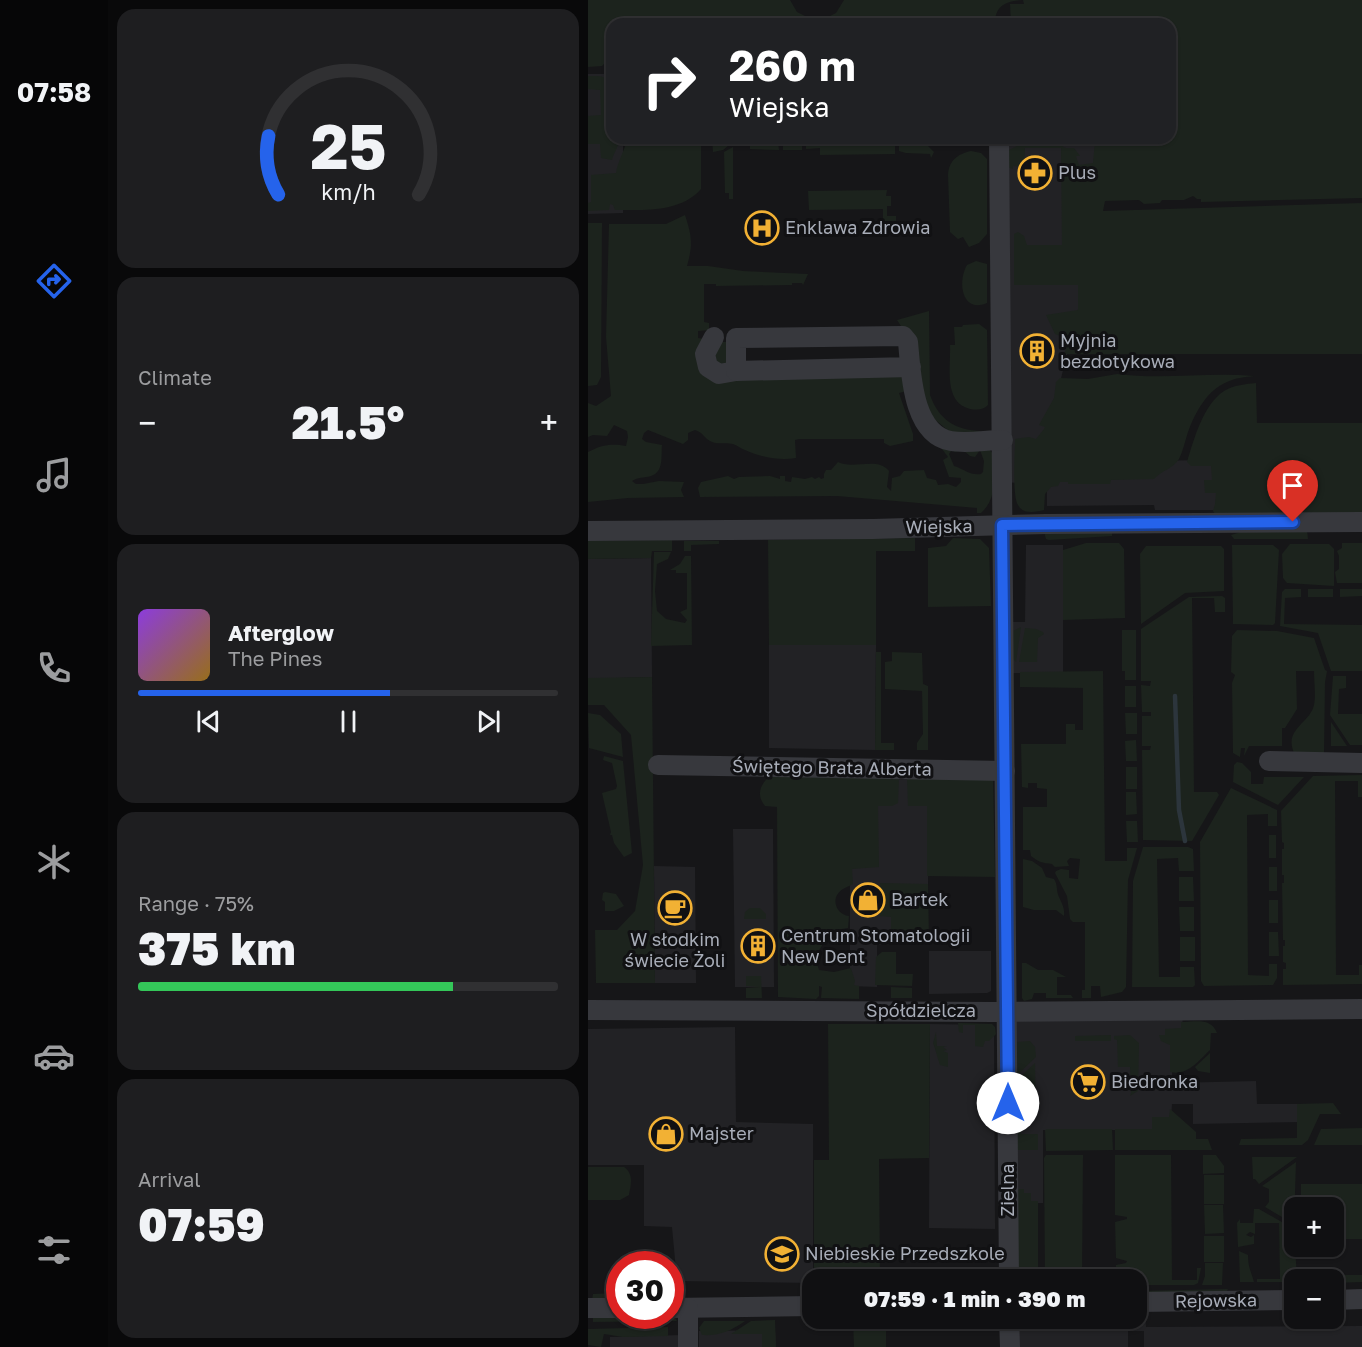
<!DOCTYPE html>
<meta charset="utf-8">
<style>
:root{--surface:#101012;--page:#1e1e20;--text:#f1f3f6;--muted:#9c9d9f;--line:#303032;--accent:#2563eb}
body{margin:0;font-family:"Golos Text",sans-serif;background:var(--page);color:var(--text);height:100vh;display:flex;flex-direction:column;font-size:22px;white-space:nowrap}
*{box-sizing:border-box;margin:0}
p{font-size:20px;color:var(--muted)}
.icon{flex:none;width:33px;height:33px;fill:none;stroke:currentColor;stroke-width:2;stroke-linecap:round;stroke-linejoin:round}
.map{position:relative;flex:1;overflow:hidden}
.panel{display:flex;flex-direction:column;gap:9px;padding:9px;background:#09090a;width:480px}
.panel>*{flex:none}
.top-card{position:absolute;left:18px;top:18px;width:570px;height:126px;border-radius:18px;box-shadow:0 2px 4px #0004,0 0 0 2px var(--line);background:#202124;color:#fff;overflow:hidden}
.tools{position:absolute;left:696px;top:1197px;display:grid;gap:12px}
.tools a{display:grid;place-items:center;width:60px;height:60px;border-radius:12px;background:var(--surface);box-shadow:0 2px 4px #0004,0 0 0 2px var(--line);font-size:30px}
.speed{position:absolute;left:18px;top:1251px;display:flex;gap:12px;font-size:30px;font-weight:700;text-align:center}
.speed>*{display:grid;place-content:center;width:78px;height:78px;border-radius:50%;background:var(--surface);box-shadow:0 2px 4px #0004,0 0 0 2px var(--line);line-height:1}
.speed .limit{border:9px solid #d22;background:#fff;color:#111}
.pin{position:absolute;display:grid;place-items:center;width:51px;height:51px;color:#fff;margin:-62px -26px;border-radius:50% 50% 50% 0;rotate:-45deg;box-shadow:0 0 6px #0007}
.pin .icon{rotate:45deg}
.me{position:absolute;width:66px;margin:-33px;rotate:0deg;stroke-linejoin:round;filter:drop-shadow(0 0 4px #0008)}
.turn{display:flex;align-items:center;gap:21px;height:126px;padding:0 24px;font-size:27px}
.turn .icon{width:78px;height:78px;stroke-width:2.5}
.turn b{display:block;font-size:42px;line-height:51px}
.big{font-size:45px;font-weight:800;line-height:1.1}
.panel .card{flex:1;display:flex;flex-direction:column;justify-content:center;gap:9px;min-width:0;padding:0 21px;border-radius:18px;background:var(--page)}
.panel .dial{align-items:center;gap:0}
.dial svg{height:156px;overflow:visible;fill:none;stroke:var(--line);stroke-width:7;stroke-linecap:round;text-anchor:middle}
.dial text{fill:var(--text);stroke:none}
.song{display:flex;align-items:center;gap:18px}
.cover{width:72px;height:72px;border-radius:9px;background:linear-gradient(135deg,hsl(270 70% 55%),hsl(40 70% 35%))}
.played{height:6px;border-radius:3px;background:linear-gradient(90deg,var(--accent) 60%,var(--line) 60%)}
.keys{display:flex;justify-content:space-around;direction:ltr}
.heat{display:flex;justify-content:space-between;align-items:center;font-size:33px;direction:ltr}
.charge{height:9px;border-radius:4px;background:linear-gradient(90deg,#34c759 75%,var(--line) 0)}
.trip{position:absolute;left:214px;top:1269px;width:345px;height:60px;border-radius:18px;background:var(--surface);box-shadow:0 2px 4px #0004,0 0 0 2px var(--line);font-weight:800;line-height:60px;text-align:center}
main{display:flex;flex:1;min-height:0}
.tabs{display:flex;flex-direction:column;width:108px;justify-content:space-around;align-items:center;background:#060607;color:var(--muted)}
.tabs .icon{width:42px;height:42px}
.tabs .current{color:var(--accent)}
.tabs b{font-size:27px;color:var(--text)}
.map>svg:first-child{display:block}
.built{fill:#222225}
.green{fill:#1c231d;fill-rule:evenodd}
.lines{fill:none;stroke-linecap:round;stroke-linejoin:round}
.stream{stroke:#2c353c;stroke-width:4.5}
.minor{stroke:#37383d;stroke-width:20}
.route-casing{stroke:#184099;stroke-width:15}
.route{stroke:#2563eb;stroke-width:10}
.labels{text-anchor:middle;stroke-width:6;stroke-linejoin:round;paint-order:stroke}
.poi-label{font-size:18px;fill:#a8adb8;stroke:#111113;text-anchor:start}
.street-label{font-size:18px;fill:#a8adb8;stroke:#111113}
</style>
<main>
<nav class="tabs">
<b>07:58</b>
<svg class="icon current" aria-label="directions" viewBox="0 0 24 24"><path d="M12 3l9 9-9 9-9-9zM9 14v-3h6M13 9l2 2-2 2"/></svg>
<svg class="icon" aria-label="music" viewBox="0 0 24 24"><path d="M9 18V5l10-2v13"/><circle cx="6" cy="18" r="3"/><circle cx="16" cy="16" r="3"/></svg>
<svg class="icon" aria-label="phone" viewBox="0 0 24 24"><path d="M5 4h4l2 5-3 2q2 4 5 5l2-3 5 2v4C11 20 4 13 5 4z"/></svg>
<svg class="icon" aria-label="climate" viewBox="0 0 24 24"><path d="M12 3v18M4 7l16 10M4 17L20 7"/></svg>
<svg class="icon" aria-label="car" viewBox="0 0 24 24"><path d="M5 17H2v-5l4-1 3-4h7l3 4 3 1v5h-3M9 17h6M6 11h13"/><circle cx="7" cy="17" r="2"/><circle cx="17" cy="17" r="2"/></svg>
<svg class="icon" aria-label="filters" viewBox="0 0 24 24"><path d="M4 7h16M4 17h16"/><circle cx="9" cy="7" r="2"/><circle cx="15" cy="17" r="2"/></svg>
</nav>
<section class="panel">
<div class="card dial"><svg viewBox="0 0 100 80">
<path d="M14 69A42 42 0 1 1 86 69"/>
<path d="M14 69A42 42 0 0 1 9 39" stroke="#2563eb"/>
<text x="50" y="56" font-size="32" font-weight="700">25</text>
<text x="50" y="72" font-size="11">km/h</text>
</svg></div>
<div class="card"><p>Climate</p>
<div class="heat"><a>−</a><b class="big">21.5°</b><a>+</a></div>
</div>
<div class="card">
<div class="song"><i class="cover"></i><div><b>Afterglow</b><p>The Pines</p></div></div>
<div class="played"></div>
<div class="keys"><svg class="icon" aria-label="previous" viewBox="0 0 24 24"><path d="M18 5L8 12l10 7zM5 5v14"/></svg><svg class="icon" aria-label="pause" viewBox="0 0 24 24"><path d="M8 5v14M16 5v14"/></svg><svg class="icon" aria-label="next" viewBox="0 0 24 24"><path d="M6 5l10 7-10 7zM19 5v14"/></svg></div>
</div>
<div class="card"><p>Range · 75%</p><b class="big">375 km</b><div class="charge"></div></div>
<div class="card"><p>Arrival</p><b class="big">07:59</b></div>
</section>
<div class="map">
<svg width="774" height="1347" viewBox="0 0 774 1347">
<rect width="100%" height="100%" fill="#161618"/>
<g class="built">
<path d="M0,74H24V138H35V213L0,214Z"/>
<path d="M415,138H532L453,460V482L416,483Z"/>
<path d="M630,460L631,510H567L566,505L459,506V476L541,461Z"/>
<path d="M438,545H475V673H423V622H437Z"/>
<path d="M63,558L64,677L0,679V559Z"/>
<path d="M181,645H288L287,750L181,748Z"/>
<path d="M287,779L341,780L340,884H292L304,913L305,944L289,945V987L262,986V867Z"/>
<path d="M145,829H185L186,987H147Z"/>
<path d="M66,866L107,867L108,983H67Z"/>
<path d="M341,951H403V991L399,993L341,994Z"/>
<path d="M594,1011L595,1030H584V1083L668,1081L669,1104H716V1122L605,1124V1104H584L583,1118L566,1130H455V1203H421V1013Z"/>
<path d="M342,1024L404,1025L406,1027L407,1229L341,1228Z"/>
<path d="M147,1027L148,1122L225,1124V1283L89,1281L84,1227L56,1226V1165H0V1029Z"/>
<path d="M549,1306H556L558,1327L774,1326V1347H556V1331H540V1347H427L428,1319L549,1318Z"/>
<path d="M187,1330L188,1347H111V1331Z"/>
<path d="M95,1335V1347H22V1337Z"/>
</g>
<g class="green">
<path d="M0,0H202L209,12L225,20V22L29,24L21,22C19,35 25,57 14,66L0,67Z"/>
<path d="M256,0H774V198L613,202V199H609L605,196L596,200H574L572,203L556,204L551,200L517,201L515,211L774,203V354H476L480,345V339L467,334L458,315L490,310V285H426V234L430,232L436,236L439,245H474L473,148H437L436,167L425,166V169L419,167V151L431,145H438L439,142L470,144L478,148H486L492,156H488L491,165L505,163L507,141H511L512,138H582V24H423L422,4H436L435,0C418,1 407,5 407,24H373L372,21L234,22V20L248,13Z"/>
<path d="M0,76C11,76 17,75 24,84V138H31C31,148 26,151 24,160L13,158L12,144H0V116L13,115L12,90L0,89Z"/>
<path d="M39,138H113V189C92,213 55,210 27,210L25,205L22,204L21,210L0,211V203L3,202V175L28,173C30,160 37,151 39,138Z"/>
<path d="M124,138H145V145H141L135,150L125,152Z"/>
<path d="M307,138V154L232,155V148L218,149V141H232V139Z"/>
<path d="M311,138H332L346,152L343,158L342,154L318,153L311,151Z"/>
<path d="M162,143H190L191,150L162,149Z"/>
<rect x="195" y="143" width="19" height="7"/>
<path d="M145,147V199H141V193H137L136,152Z"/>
<path d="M383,151L393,153L399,159V234L391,243L381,247L375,237L370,239L362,232L360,175C361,160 370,154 383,151Z"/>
<path d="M299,190L298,196H303V206H299V216H308V221H295V209L221,210L220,191Z"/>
<path d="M97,215C104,236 105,245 99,266H120L155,271L220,274L215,285L214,283H204V285L128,286V284H116V322L121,323V330L110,331V338L117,339L114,365L312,373L319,391L311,393L325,434V441L302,446L296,443V439H211L207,440L208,458C191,461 173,457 157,450C153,449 149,445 145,444C138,442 129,445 122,441C115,437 116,433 107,430L100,433V440L95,444L60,430L56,433L54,439L58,442L74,445C73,456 76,472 63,476C56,478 50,477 44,481L48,484H55L71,481L96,482L93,490L96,497L40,498L0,502V452C13,445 23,443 38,446L40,437L39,431L26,425L19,436L5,435L0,437V403L8,406L23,396L18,337L21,224H78Z"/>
<path d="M0,223H14L13,377L9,385L0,386Z"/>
<path d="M388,261L399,264V303C374,314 369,282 379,265Z"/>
<path d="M341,311L342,395C351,420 367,430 393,431L391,432H362L345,418L340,410L319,329L313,326L309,320Z"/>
<path d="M391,324L399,330L400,405C395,410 390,410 382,409C355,402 363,367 362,345H367L366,327H374L375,325Z"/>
<path d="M134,342H138V368L128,369L122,353Z"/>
<path d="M529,374C574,380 620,372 666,376C657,377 647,378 639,382C619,390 607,413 600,432C597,441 595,451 591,459C585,469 574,470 566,479L523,480L522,484H480V482H472L470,486L463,487L457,494L456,510C448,512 435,515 430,505C424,496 427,452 427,439L441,437L448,439L456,429L457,427L451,425L466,398L468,382L472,378L500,379Z"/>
<path d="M668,383L669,423H774V513L627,514L625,511L627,504L628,493H617L616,480H624L623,466H603L599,462C606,439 615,405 636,391C646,385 658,384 668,383Z"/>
<path d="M356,446L402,450L405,454C406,475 410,498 393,513H389V508L249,496L112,497L110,488L113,482L140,476L146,479L151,477L182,476L192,479V476H197V481L203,482L204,477L217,479L224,477L227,479L231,477L233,479L236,478V474L238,470H243L250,462C265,470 290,456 301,471L299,487L303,491L304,478L312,476L316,471L336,470L339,478L348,480L350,485L360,484L368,487L373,482V478L361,477L355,460L360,457L354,449ZM364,450L367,452L375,450L382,456L387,457L392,450L396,461L395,472L393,474C383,476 376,469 366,466L361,454Z"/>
<path d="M719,530L720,539H646L643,535L656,531Z"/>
<path d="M456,532H524V536L461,540L458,539Z"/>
<path d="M327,538V551H288V645H181L180,540Z"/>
<path d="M365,538L392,539L401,548L403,606L340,607V548L358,546Z"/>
<path d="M84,540V551H64L63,558L0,559V541Z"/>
<path d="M96,541H131V544L103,545V551H96Z"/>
<path d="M498,543H531L536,549L537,618L475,620V550Z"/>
<path d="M754,543H774V583H749L747,572L751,569V556L749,551L754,548Z"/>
<path d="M702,544H741L746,549V586L699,583L695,578L694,554Z"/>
<path d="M644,545H685L691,550L687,623L685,625L645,624Z"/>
<path d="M558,546H633L636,549V591L597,593L553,624L552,554Z"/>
<path d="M66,552H83L80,559L69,564L67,591L69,611L78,619L97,623L99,620L92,612L99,609V573H88V570H82L92,564L97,556H103L104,645L63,646Z"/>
<path d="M697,589H713V597L697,598L696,624L774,625V671H743L730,633L692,626L694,592Z"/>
<rect x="720" y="589" width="25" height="8"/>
<path d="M752,589H774V596L752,597Z"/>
<path d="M634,596L637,598V612H627L626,598H604L606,792H629L631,795L604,841L555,840L554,750H562L563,746H554V716H563V712H554L553,685L562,686L563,681H553V629L601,597Z"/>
<path d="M433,627L428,662L423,657L425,631Z"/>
<path d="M437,628L448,629L455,632L456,634L450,638L449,662H431Z"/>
<path d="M534,630H548V680H537V671H534Z"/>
<path d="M649,630L689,631L726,638L737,670L739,671L737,682L736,754L707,755C694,729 722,724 726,705C728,695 726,682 726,671H708L709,709L697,728H694V746H661L656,756L657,748H653L652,757L645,753L644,683L647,675L643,672L644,636Z"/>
<path d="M288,652H293V743H306V750H287Z"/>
<path d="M304,652L334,653L335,684L340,686V750H329V743L335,734L334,691L297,689V662L304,661Z"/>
<path d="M515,671L517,861H539V848H549L540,880L538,987L534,992L513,997L512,986H503V998H494V990H497V922H485L482,919L479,896L467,873L468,871L473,869L481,870V878L490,879L492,859L482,858L479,861L481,866L467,867L464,864C454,863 451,862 443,856L442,850H435V807H459V789L449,788V783H440V788L434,787L433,744H478V724H487V730H495V688L432,687V672Z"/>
<path d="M745,676H758V688L751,689L750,714H774V745H762L742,715Z"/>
<path d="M64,677L67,983H8L7,930H29L47,911L55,865L43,735L16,705H0V678Z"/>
<rect x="537" y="686" width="11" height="21"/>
<path d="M0,713L12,715L33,734L35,757L1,748Z"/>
<path d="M537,713H549V734H538Z"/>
<path d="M743,722L759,746H743Z"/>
<path d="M548,740L549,761H538L537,741Z"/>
<path d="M16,756L35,761L44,853L36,857L26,843L24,835H22L23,832L14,793L28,789L29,786L24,763L15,760Z"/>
<path d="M649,762L654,763L663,772V784H675L676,777H716L690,805L645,782L646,765Z"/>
<rect x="538" y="767" width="11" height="22"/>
<path d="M184,774L311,777L310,803L304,806H290L291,867L264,869L265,884C262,886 258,887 255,889C242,897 247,914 261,916L260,928L254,929L255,935L251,941L238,939L227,957L231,970L246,972L263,968L267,981L266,985L271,986V999L233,998L234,987L231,986V996L228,999L190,997L189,807L177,806C167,794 173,783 184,774Z"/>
<path d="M405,775L407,877L339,876V806H320L319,778Z"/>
<path d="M774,775V797H770V781H747L748,975H771V965H774V984L695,985V969H698V963L695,962V946H697V940H695L694,883H696V875H694V849H696V843L694,842L693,811L725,776Z"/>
<path d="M643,788L689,810V826H680V814L659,815L660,975L681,976V964H689V978L685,985L616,986L613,981L612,842Z"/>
<path d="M538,792H548L549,814L538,815Z"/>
<path d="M538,821H549L550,842H539Z"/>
<rect x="681" y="835" width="7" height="23"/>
<path d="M555,847H600L605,849L606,871H591L590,858L569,859L571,977H592V967H606L607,985L605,987H544L545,881Z"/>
<path d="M435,859L444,861L454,868L458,877L466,879C470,885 468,891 471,897C474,904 477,908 476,916L468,910H446L435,907Z"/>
<rect x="681" y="867" width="8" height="24"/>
<path d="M591,877H605L606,901H591Z"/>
<path d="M292,883L340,884L341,940H303V917L292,916Z"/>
<path d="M17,892L28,894L36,906L26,911H17V902L14,900L15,893Z"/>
<rect x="681" y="900" width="9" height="23"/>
<path d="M606,907V931H592L591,907Z"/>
<path d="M162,908H172L178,914V919H156L157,912Z"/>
<path d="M681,932H690L691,956H681Z"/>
<rect x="592" y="937" width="15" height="24"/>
<path d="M294,952H308V974H325L324,986L287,985L288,957Z"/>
<path d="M434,963H438L450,970H465L478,977H469V995H483L485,998H458V993H446L444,999L436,1001L434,998Z"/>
<path d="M158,976H173L174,998H158V988L172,987L158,986Z"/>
<path d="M303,987L324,988V998H303Z"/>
<path d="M593,1022C607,1022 623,1017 629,1033H623L622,1050C610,1061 600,1076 582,1072V1045L573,1041L571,1035H577V1029L593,1028Z"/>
<path d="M370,1023L404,1024L407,1027L408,1034L401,1041H397L395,1047L387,1046V1025H375V1033L371,1032Z"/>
<path d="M240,1024H342L341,1158L291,1159L292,1279H226V1160H241Z"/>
<path d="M348,1032L349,1046H359L355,1047L359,1050L355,1051L360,1053V1067L352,1065C349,1057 348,1050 345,1043Z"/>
<path d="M523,1035V1041H487V1036Z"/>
<path d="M542,1035L551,1043L550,1091L542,1096L543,1093L542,1067H530L529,1040L526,1039V1036Z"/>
<path d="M442,1041L447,1047L448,1057L427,1077V1042Z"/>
<path d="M622,1053V1073L610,1071L607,1067Z"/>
<path d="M447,1063L448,1117L433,1118L432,1121H427L428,1081Z"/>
<path d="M745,1103L753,1114H732L720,1140L714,1145H651L653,1139L709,1138V1104Z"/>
<path d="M582,1109L608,1132V1139H620L624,1150H527V1129H564V1117H581Z"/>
<path d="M428,1125H432L433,1134H450V1150H428Z"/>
<path d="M774,1128V1145H726L733,1129Z"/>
<path d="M459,1129H524L525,1150L458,1151L457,1130Z"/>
<path d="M458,1155H495L494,1279H457L456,1158Z"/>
<path d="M527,1155H583L584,1280H609V1268H613L610,1283L606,1285H549V1280L528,1279V1265L538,1263L539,1261L528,1258L527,1222L539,1219V1217L527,1215Z"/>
<path d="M615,1155H628L636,1166V1173L615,1174Z"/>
<path d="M664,1157H709L671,1184L667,1179H665Z"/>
<path d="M708,1162L706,1224L677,1207L681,1202V1189L674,1186Z"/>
<path d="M0,1167H36C46,1174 43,1185 41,1195L32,1200H0Z"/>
<rect x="616" y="1175" width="20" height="29"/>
<path d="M713,1184H774V1239H750L746,1237V1208L713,1207Z"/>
<path d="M427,1189H436V1193H443V1201H450V1279H428Z"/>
<path d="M616,1205H635L636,1233L617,1234Z"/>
<path d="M666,1209H671L706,1229L709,1279L706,1280V1282H669V1279H692L691,1223H667V1234L662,1232L658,1235L663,1237L666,1235V1244L650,1247L649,1223L652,1219V1223H665Z"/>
<rect x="616" y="1236" width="20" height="26"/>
<path d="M651,1251L660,1255C660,1267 663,1271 666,1282H652Z"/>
<path d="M617,1263H635L634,1285H614L617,1276Z"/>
<path d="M717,1275H774V1282L746,1283V1280L717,1279Z"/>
<path d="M640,1289L638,1292L549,1296V1291Z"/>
<path d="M31,1293V1300H4L5,1294Z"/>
<path d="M5,1316H86L89,1321L5,1322Z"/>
<path d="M187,1320L188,1347H174V1334H143L163,1321Z"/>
<path d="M298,1320V1347H266L265,1321Z"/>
<path d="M116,1321H157C143,1331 131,1336 114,1335L111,1328Z"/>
<path d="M80,1327V1336L35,1337L16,1334L13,1347L0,1345V1329Z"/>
</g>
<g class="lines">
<path class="stream" d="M587,696L591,810L597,841"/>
<g class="minor">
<path d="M411,138L421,1280"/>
<path d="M126,337L117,354L120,367L131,374L148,371"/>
<path d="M323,367L148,371V338L315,336L320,342C323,372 324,434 363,441C379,444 398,440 415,440"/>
<path d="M0,531L285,529L458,524L774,522"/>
<path d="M681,761L774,763"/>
<path d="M70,765L417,771"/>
<path d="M0,1010L406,1012L774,1009"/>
<path d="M746,1300L774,1299"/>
<path d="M549,1302L706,1300"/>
<path d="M0,1308H32"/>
<path d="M82,1308L225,1306"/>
<path d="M421,1318L422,1347"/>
<path d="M100,1347V1308"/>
</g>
</g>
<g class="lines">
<g class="route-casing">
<path id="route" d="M420,1103L414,525L705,522"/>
</g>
<use href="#route" class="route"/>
</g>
<defs>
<g id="pharmacy-ring" transform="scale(1.725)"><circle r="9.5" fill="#111113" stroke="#f2b134" stroke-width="1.5"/><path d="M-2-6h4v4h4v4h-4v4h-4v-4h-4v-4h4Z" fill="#f2b134"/></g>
<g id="hospital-ring" transform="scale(1.725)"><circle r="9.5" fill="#111113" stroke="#f2b134" stroke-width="1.5"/><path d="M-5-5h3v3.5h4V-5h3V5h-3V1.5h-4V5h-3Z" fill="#f2b134"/></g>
<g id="building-ring" transform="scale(1.725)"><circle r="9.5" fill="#111113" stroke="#f2b134" stroke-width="1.5"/><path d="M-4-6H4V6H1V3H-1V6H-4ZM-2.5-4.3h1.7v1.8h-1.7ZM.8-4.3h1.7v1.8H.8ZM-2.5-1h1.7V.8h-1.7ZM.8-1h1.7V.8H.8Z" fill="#f2b134"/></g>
<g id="shop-ring" transform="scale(1.725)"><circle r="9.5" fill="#111113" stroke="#f2b134" stroke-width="1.5"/><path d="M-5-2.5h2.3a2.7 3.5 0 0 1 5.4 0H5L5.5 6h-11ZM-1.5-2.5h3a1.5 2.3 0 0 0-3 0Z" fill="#f2b134"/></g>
<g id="cafe-ring" transform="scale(1.725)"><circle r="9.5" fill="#111113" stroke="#f2b134" stroke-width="1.5"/><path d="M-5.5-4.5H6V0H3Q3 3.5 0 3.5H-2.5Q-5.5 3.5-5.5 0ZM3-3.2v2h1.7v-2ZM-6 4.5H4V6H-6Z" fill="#f2b134"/></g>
<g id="supermarket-ring" transform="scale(1.725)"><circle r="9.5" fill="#111113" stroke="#f2b134" stroke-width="1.5"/><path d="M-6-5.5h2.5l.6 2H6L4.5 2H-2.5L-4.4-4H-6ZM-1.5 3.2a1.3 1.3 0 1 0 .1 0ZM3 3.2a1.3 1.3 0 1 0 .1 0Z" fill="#f2b134"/></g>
<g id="school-ring" transform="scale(1.725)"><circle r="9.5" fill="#111113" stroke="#f2b134" stroke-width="1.5"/><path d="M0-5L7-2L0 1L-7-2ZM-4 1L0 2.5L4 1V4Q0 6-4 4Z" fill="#f2b134"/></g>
</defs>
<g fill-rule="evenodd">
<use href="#pharmacy-ring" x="447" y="173"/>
<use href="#hospital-ring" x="174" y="228"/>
<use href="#building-ring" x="449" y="351"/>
<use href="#shop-ring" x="280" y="900"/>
<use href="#cafe-ring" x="87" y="908"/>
<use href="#building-ring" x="170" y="946"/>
<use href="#supermarket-ring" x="500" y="1082"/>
<use href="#shop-ring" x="78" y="1134"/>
<use href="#school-ring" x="194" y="1254"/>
</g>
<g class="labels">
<g class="poi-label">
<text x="470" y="179">Plus</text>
<text x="197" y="234">Enklawa Zdrowia</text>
<text x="472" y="347">Myjnia<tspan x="472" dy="21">bezdotykowa</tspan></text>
<text x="303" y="906">Bartek</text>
<text x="193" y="942">Centrum Stomatologii<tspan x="193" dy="21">New Dent</tspan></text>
<text x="87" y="946" text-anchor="middle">W słodkim<tspan x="87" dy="21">świecie Żoli</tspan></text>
<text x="523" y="1088">Biedronka</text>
<text x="101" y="1140">Majster</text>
<text x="217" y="1260">Niebieskie Przedszkole</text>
</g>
<g class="street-label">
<text transform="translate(351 527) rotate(-1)" y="6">Wiejska</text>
<text transform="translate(244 768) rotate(1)" y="6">Świętego Brata Alberta</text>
<text x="333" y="1017">Spółdzielcza</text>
<text transform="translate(420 1190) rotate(-90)" y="6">Zielna</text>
<text transform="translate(628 1301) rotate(-1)" y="6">Rejowska</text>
</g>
</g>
</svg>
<div class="tools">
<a>+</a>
<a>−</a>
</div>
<div class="speed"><div class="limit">30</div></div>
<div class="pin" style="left:705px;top:522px;background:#d93025"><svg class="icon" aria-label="arrive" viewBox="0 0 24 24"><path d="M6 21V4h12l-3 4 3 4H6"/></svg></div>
<svg class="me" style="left:420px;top:1103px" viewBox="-20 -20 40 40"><circle r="19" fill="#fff"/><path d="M0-13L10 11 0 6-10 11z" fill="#2563eb"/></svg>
<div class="trip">07:59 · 1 min · 390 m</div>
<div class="top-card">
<div class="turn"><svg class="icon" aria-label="right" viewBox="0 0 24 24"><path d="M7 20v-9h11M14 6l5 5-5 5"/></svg><div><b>260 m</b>Wiejska</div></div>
</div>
</div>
</main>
